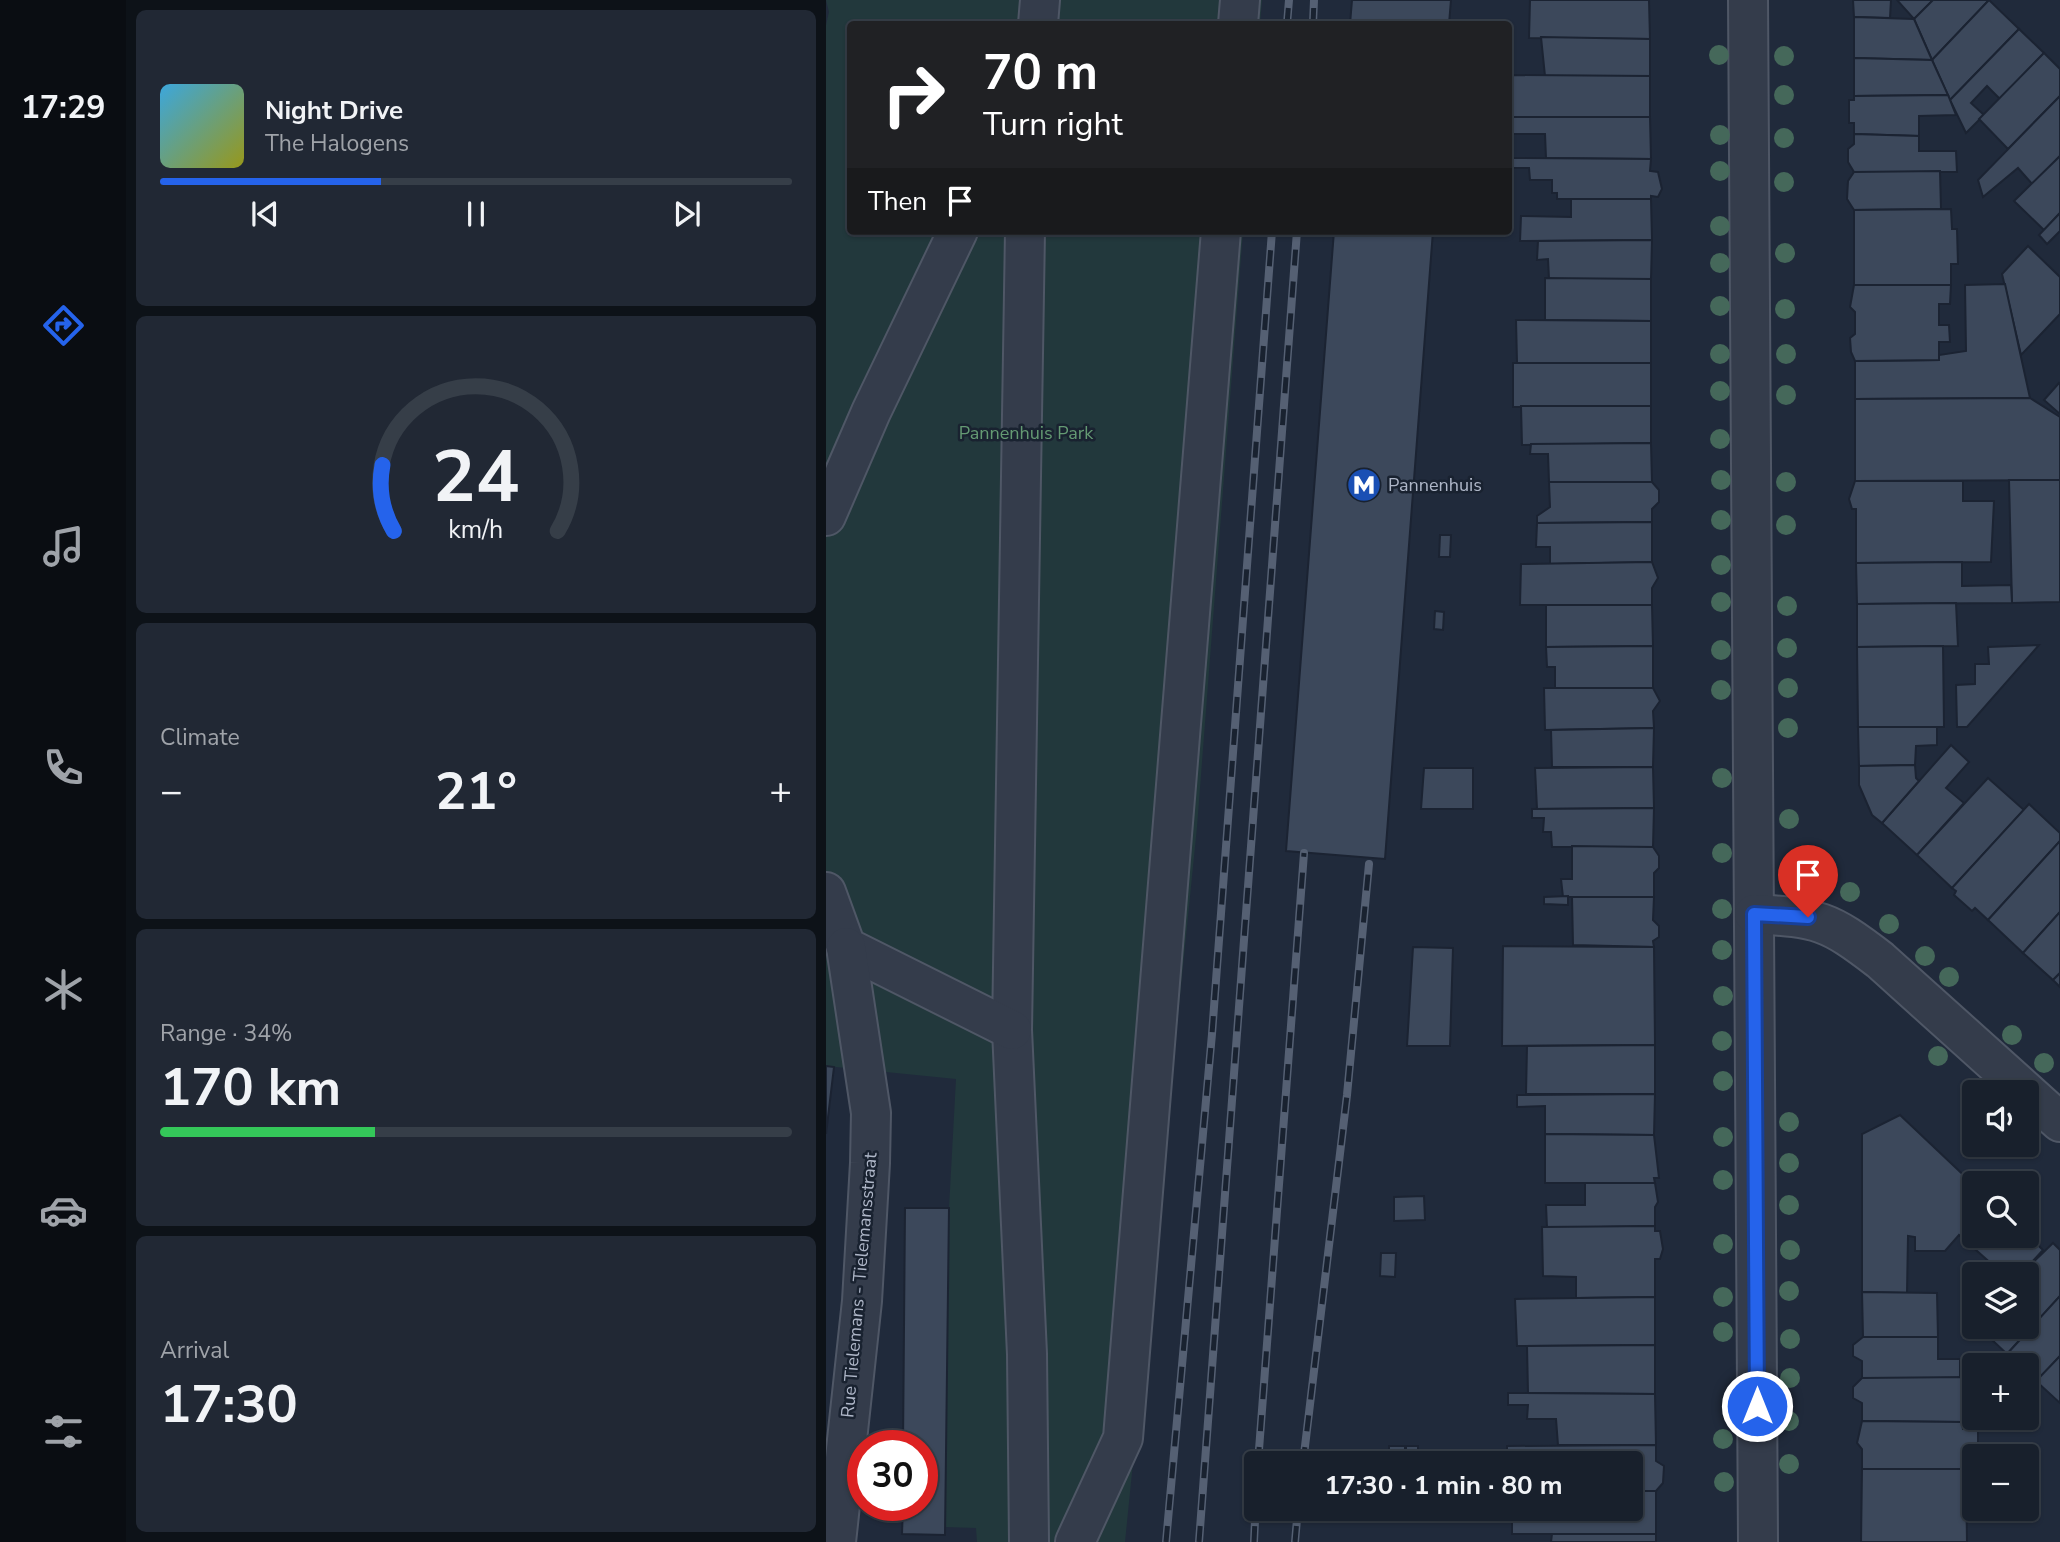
<!DOCTYPE html>
<meta charset="utf-8">
<style>
:root{--surface:#18202c;--page:#212834;--text:#f1f3f6;--muted:#9fa3a9;--line:#363e48;--accent:#2563eb}
body{margin:0;font-family:"Nunito Sans",sans-serif;background:var(--page);color:var(--text);height:100vh;display:flex;flex-direction:column;font-size:26px;white-space:nowrap}
*{box-sizing:border-box;margin:0}
p{font-size:23px;color:var(--muted)}
.icon{flex:none;width:38px;height:38px;fill:none;stroke:currentColor;stroke-width:2;stroke-linecap:round;stroke-linejoin:round}
.map{position:relative;flex:1;overflow:hidden}
.side{display:flex;flex-direction:column;gap:10px;padding:10px;background:#0d1218;width:700px}
.side>*{flex:none}
.hud{position:absolute;left:21px;top:21px;width:665px;height:214px;border-radius:7px;box-shadow:0 2px 5px #0004,0 0 0 2px var(--line);background:#202124;color:#fff;overflow:hidden}
.controls{position:absolute;left:1136px;top:1080px;display:grid;gap:14px}
.controls a{display:grid;place-items:center;width:77px;height:77px;border-radius:7px;background:var(--surface);box-shadow:0 2px 5px #0004,0 0 0 2px var(--line);font-size:35px}
.speed{position:absolute;left:21px;top:1430px;display:flex;gap:14px;font-size:35px;font-weight:700;text-align:center}
.speed>*{display:grid;place-content:center;width:91px;height:91px;border-radius:50%;background:var(--surface);box-shadow:0 2px 5px #0004,0 0 0 2px var(--line);line-height:1}
.speed .limit{border:10px solid #d22;background:#fff;color:#111}
.pin{position:absolute;display:grid;place-items:center;width:60px;height:60px;color:#fff;margin:-72px -30px;border-radius:50% 50% 50% 0;rotate:-45deg;box-shadow:0 0 7px #0007}
.pin .icon{rotate:45deg}
.me{position:absolute;width:77px;margin:-38px;rotate:0deg;stroke-linejoin:round;filter:drop-shadow(0 0 5px #0008)}
.turn{display:flex;align-items:center;gap:24px;height:147px;padding:0 21px;font-size:32px}
.turn .icon{width:91px;height:91px;stroke-width:2.5}
.turn b{display:block;font-size:49px;line-height:60px}
.then{display:flex;align-items:center;height:66px;padding:0 21px;background:#0003;gap:14px;font-size:26px}
.big{font-size:52px;font-weight:700;line-height:1.1}
.side .card{flex:1;display:flex;flex-direction:column;justify-content:center;gap:10px;min-width:0;padding:0 24px;border-radius:10px;background:var(--page)}
.side .dial{align-items:center;gap:0}
.dial svg{height:182px;overflow:visible;fill:none;stroke:var(--line);stroke-width:7;stroke-linecap:round;text-anchor:middle}
.dial text{fill:var(--text);stroke:none}
.song{display:flex;align-items:center;gap:21px}
.cover{width:84px;height:84px;border-radius:10px;background:linear-gradient(135deg,hsl(200 70% 55%),hsl(60 70% 35%))}
.played{height:7px;border-radius:4px;background:linear-gradient(90deg,var(--accent) 35%,var(--line) 35%)}
.keys{display:flex;justify-content:space-around;direction:ltr}
.heat{display:flex;justify-content:space-between;align-items:center;font-size:38px;direction:ltr}
.charge{height:10px;border-radius:5px;background:linear-gradient(90deg,#34c759 34%,var(--line) 0)}
.trip{position:absolute;left:418px;top:1451px;width:399px;height:70px;border-radius:7px;background:var(--surface);box-shadow:0 2px 5px #0004,0 0 0 2px var(--line);font-weight:700;line-height:70px;text-align:center}
main{display:flex;flex:1;min-height:0}
.menu{display:flex;flex-direction:column;width:126px;justify-content:space-around;align-items:center;background:#0a0d12;color:var(--muted)}
.menu .icon{width:49px;height:49px}
.menu .selected{color:var(--accent)}
.menu b{font-size:32px;color:var(--text)}
.map>svg:first-child{display:block}
.green{fill:#22383c}
.building{fill:#3c485b;stroke:#1b2332;stroke-width:2}
.lines{fill:none;stroke-linecap:round;stroke-linejoin:round}
.minor-casing{stroke:#4f5766;stroke-width:42}
.minor{stroke:#343c4b;stroke-width:38}
.rail-casing{stroke:#556073;stroke-width:8}
.rail{stroke:#192230;stroke-width:5;stroke-dasharray:16;stroke-linecap:butt}
.tree{fill:#45685a}
.route-casing{stroke:#184099;stroke-width:18}
.route{stroke:#2563eb;stroke-width:12}
.labels{text-anchor:middle;stroke-width:5;stroke-linejoin:round;paint-order:stroke}
.park-label{font-size:18px;fill:#649a73;stroke:#192230}
.poi-label{font-size:18px;fill:#afb7c8;stroke:#192230;text-anchor:start}
.street-label{font-size:18px;fill:#afb7c8;stroke:#192230}
</style>
<main>
<nav class="menu">
<b>17:29</b>
<svg class="icon selected" aria-label="directions" viewBox="0 0 24 24"><path d="M12 3l9 9-9 9-9-9zM9 14v-3h6M13 9l2 2-2 2"/></svg>
<svg class="icon" aria-label="music" viewBox="0 0 24 24"><path d="M9 18V5l10-2v13"/><circle cx="6" cy="18" r="3"/><circle cx="16" cy="16" r="3"/></svg>
<svg class="icon" aria-label="phone" viewBox="0 0 24 24"><path d="M5 4h4l2 5-3 2q2 4 5 5l2-3 5 2v4C11 20 4 13 5 4z"/></svg>
<svg class="icon" aria-label="climate" viewBox="0 0 24 24"><path d="M12 3v18M4 7l16 10M4 17L20 7"/></svg>
<svg class="icon" aria-label="car" viewBox="0 0 24 24"><path d="M5 17H2v-5l4-1 3-4h7l3 4 3 1v5h-3M9 17h6M6 11h13"/><circle cx="7" cy="17" r="2"/><circle cx="17" cy="17" r="2"/></svg>
<svg class="icon" aria-label="filters" viewBox="0 0 24 24"><path d="M4 7h16M4 17h16"/><circle cx="9" cy="7" r="2"/><circle cx="15" cy="17" r="2"/></svg>
</nav>
<section class="side">
<div class="card">
<div class="song"><i class="cover"></i><div><b>Night Drive</b><p>The Halogens</p></div></div>
<div class="played"></div>
<div class="keys"><svg class="icon" aria-label="previous" viewBox="0 0 24 24"><path d="M18 5L8 12l10 7zM5 5v14"/></svg><svg class="icon" aria-label="pause" viewBox="0 0 24 24"><path d="M8 5v14M16 5v14"/></svg><svg class="icon" aria-label="next" viewBox="0 0 24 24"><path d="M6 5l10 7-10 7zM19 5v14"/></svg></div>
</div>
<div class="card dial"><svg viewBox="0 0 100 80">
<path d="M14 69A42 42 0 1 1 86 69"/>
<path d="M14 69A42 42 0 0 1 9 40" stroke="#2563eb"/>
<text x="50" y="56" font-size="32" font-weight="700">24</text>
<text x="50" y="72" font-size="11">km/h</text>
</svg></div>
<div class="card"><p>Climate</p>
<div class="heat"><a>−</a><b class="big">21°</b><a>+</a></div>
</div>
<div class="card"><p>Range · 34%</p><b class="big">170 km</b><div class="charge"></div></div>
<div class="card"><p>Arrival</p><b class="big">17:30</b></div>
</section>
<div class="map">
<svg width="1234" height="1542" viewBox="0 0 1234 1542">
<rect width="100%" height="100%" fill="#202a3b"/>
<path class="green" d="M0,0H436L434,24H24V231H417L371,827L299,1542H151L150,1528L119,1527L123,1208L130,1079L0,1066V25L3,12Z"/>
<g class="building">
<path d="M526,0H625L623,24H524Z"/>
<path d="M704,0H823L824,39L703,38Z"/>
<path d="M1027,0H1065L1064,18L1028,17Z"/>
<path d="M1071,0H1107L1088,19Z"/>
<path d="M1107,0H1163L1106,60L1088,19Z"/>
<path d="M1163,0L1193,29L1124,100L1106,60Z"/>
<path d="M1028,17L1088,19L1106,60L1028,58Z"/>
<path d="M1193,29L1218,53L1174,99L1161,86L1145,103L1158,115L1140,133L1124,100Z"/>
<path d="M715,37L824,39V76H719Z"/>
<path d="M1218,53L1234,69V96L1182,149L1153,119Z"/>
<path d="M1028,58L1106,60L1122,95L1028,96Z"/>
<path d="M682,75L824,76V117H682Z"/>
<path d="M1122,95L1130,115L1093,116V136L1028,134V123H1023V100H1028V96Z"/>
<path d="M1234,96V156L1207,185L1192,168L1157,197L1152,180Z"/>
<path d="M682,117H824L825,159L720,158L719,134H682Z"/>
<path d="M1028,134L1093,136V151H1130L1131,172H1028L1022,162V149L1028,144Z"/>
<path d="M1234,156V213L1218,230L1188,201Z"/>
<path d="M687,158L825,159L824,171L832,172L836,189L832,197L825,196V199H731V193H726V180H704L703,168H687Z"/>
<path d="M1114,171L1115,209L1028,210L1021,199L1022,181L1028,172Z"/>
<path d="M745,199H825L826,240L694,241L695,216L745,217Z"/>
<path d="M1125,209L1126,229H1131L1132,264H1125V285H1028V210Z"/>
<path d="M1234,213V231L1221,244L1213,235Z"/>
<path d="M508,231H607L559,859L460,851Z"/>
<path d="M826,240L825,279H723L722,259L711,260L712,241Z"/>
<path d="M1202,246L1234,277V314L1195,355L1176,274Z"/>
<path d="M719,278L825,279V321L719,320Z"/>
<path d="M1179,284L1204,398L1029,399V361L1113,360V355L1140,351L1139,285Z"/>
<path d="M1028,285H1125L1124,304H1113V325H1123L1124,342H1113V360L1029,361L1025,352L1024,338L1029,334V312L1024,307Z"/>
<path d="M690,320L825,321V363H691Z"/>
<path d="M687,363H825V406L687,407Z"/>
<path d="M1233,383L1234,384V414L1218,400Z"/>
<path d="M1204,398L1234,417V480L1029,481V399Z"/>
<path d="M695,406H825V443L696,445Z"/>
<path d="M825,443L826,482H723L722,454H704L705,444Z"/>
<path d="M1183,480H1234V602L1186,603Z"/>
<path d="M1029,481H1137V501H1168L1165,562L1030,563V509H1026L1023,499Z"/>
<path d="M723,482H826L833,490V502L826,509V522L711,523V516L724,507Z"/>
<path d="M826,522V562L724,564V547H710L711,523Z"/>
<path d="M614,535H625L624,557H613Z"/>
<path d="M826,562L832,578L826,588V605H694L695,564Z"/>
<path d="M1136,562V586L1185,585L1186,603L1031,604L1030,563Z"/>
<path d="M1130,603L1132,646L1031,647V604Z"/>
<path d="M720,605H826L827,646L720,647Z"/>
<path d="M609,611L618,612L617,630L608,629Z"/>
<path d="M1213,645L1141,727H1131L1130,685L1149,684V664H1163L1162,647Z"/>
<path d="M827,646V688H729V667H721L720,647Z"/>
<path d="M1117,646L1118,727H1032L1031,647Z"/>
<path d="M718,688H827L834,701L827,711L828,728L719,730Z"/>
<path d="M1032,727H1111V745L1090,746L1089,765L1033,766Z"/>
<path d="M828,728L827,767H726L725,730Z"/>
<path d="M1125,745L1143,762L1120,788L1138,803L1091,855L1056,823Z"/>
<path d="M1089,765L1090,778L1093,781L1056,823L1046,815L1033,785V766Z"/>
<path d="M827,767L828,808L711,809L709,768Z"/>
<path d="M598,768H647V809H595Z"/>
<path d="M1162,778L1198,810L1126,888L1091,855Z"/>
<path d="M1203,804L1234,833V841L1162,920L1149,908L1146,911L1128,895L1130,891L1126,888Z"/>
<path d="M828,808L827,847H726L725,832H717L718,818H706V809Z"/>
<path d="M1234,841V912L1197,953L1162,920Z"/>
<path d="M746,846L827,847L833,856V868L828,873V897H737L735,879H746Z"/>
<path d="M742,896V905L718,904V897Z"/>
<path d="M746,897H828L827,920L833,926V937L827,941L828,947L747,945Z"/>
<path d="M1234,912V973L1227,980L1197,953Z"/>
<path d="M677,946L828,947L829,1045L676,1046Z"/>
<path d="M587,947L627,948L624,1046H581Z"/>
<path d="M1234,973V987L1227,980Z"/>
<path d="M829,1045V1094H700L701,1046Z"/>
<path d="M0,1066L8,1067L0,1134Z"/>
<path d="M829,1094L828,1135L719,1134V1106L691,1107V1095Z"/>
<path d="M1074,1115L1148,1185V1236L1200,1234L1217,1250L1195,1274H1177L1133,1235L1119,1251H1089V1237L1082,1236L1081,1293L1036,1292V1134Z"/>
<path d="M719,1134L828,1135L833,1178H828L829,1183H719Z"/>
<path d="M759,1183H829L832,1202L829,1207V1226L721,1228L720,1205H759Z"/>
<path d="M598,1196L599,1220L568,1221V1197Z"/>
<path d="M79,1208H123L119,1535L76,1534L77,1505H96V1446H77Z"/>
<path d="M829,1226V1231H834L837,1249L834,1259H829V1297L750,1298V1277L717,1276L716,1227Z"/>
<path d="M1227,1243L1234,1250V1296L1181,1354L1165,1339L1174,1328L1172,1326H1200V1274H1195Z"/>
<path d="M555,1253H570L569,1277L554,1276Z"/>
<path d="M1036,1292L1111,1293L1112,1337H1037Z"/>
<path d="M1234,1296V1356L1200,1393V1365H1193L1181,1354Z"/>
<path d="M829,1297V1345L691,1346L689,1299Z"/>
<path d="M1037,1337H1112V1359H1134V1378H1036V1361L1027,1356V1345Z"/>
<path d="M829,1345V1394L702,1393L701,1346Z"/>
<path d="M1234,1356V1403L1210,1381Z"/>
<path d="M1140,1377V1401L1147,1408V1419H1136V1422L1036,1421V1403L1027,1398V1387L1036,1378Z"/>
<path d="M682,1393L829,1394L830,1445H732L730,1419H701L702,1405H682Z"/>
<path d="M1036,1421L1136,1422L1137,1429H1152V1456H1148V1469H1036V1449L1031,1443Z"/>
<path d="M830,1445V1461L838,1466L837,1483L830,1491H805V1463H681V1446Z"/>
<rect x="563" y="1446" width="16" height="14"/>
<rect x="580" y="1446" width="12" height="14"/>
<path d="M1036,1469H1140L1141,1542H1035Z"/>
<path d="M805,1491H830V1534H686V1508H805Z"/>
<path d="M726,1534H830V1542H725Z"/>
</g>
<g class="lines">
<g class="minor-casing">
<g id="minor">
<path d="M922,0L932,1542"/>
<path d="M212,24L214,0"/>
<path d="M412,24L414,0"/>
<path d="M199,231L186,1030L201,1354L203,1542"/>
<path d="M0,516L45,412L132,231"/>
<path d="M0,892L20,947L186,1030"/>
<path d="M928,914C993,918 1002,920 1054,960L1234,1122"/>
<path d="M10,1542L36,1301L44,1163L45,1113L20,947"/>
<path d="M249,1542L297,1438L395,231"/>
</g>
</g>
<use href="#minor" class="minor"/>
<g class="rail-casing">
<g id="rail">
<path d="M461,24L463,0"/>
<path d="M487,24L488,0"/>
<path d="M432,1463L478,853"/>
<path d="M477,1463L521,1095L543,864"/>
<path d="M340,1542L386,1034L446,231"/>
<path d="M373,1542L471,231"/>
<path d="M428,1542L430,1499"/>
<path d="M469,1542L472,1508"/>
</g>
</g>
<use href="#rail" class="rail"/>
</g>
<g class="tree">
<circle cx="893" cy="55" r="10"/>
<circle cx="958" cy="56" r="10"/>
<circle cx="958" cy="95" r="10"/>
<circle cx="894" cy="135" r="10"/>
<circle cx="958" cy="138" r="10"/>
<circle cx="894" cy="171" r="10"/>
<circle cx="958" cy="182" r="10"/>
<circle cx="894" cy="226" r="10"/>
<circle cx="959" cy="253" r="10"/>
<circle cx="894" cy="263" r="10"/>
<circle cx="894" cy="306" r="10"/>
<circle cx="959" cy="309" r="10"/>
<circle cx="894" cy="354" r="10"/>
<circle cx="960" cy="354" r="10"/>
<circle cx="894" cy="391" r="10"/>
<circle cx="960" cy="395" r="10"/>
<circle cx="894" cy="439" r="10"/>
<circle cx="895" cy="480" r="10"/>
<circle cx="960" cy="482" r="10"/>
<circle cx="895" cy="520" r="10"/>
<circle cx="960" cy="525" r="10"/>
<circle cx="895" cy="565" r="10"/>
<circle cx="895" cy="602" r="10"/>
<circle cx="961" cy="606" r="10"/>
<circle cx="961" cy="648" r="10"/>
<circle cx="895" cy="650" r="10"/>
<circle cx="962" cy="688" r="10"/>
<circle cx="895" cy="690" r="10"/>
<circle cx="962" cy="728" r="10"/>
<circle cx="896" cy="778" r="10"/>
<circle cx="963" cy="819" r="10"/>
<circle cx="896" cy="853" r="10"/>
<circle cx="993" cy="865" r="10"/>
<circle cx="1024" cy="892" r="10"/>
<circle cx="896" cy="909" r="10"/>
<circle cx="1063" cy="924" r="10"/>
<circle cx="896" cy="950" r="10"/>
<circle cx="1099" cy="956" r="10"/>
<circle cx="1123" cy="977" r="10"/>
<circle cx="897" cy="996" r="10"/>
<circle cx="1186" cy="1035" r="10"/>
<circle cx="896" cy="1041" r="10"/>
<circle cx="1112" cy="1056" r="10"/>
<circle cx="1218" cy="1063" r="10"/>
<circle cx="897" cy="1081" r="10"/>
<circle cx="963" cy="1122" r="10"/>
<circle cx="897" cy="1137" r="10"/>
<circle cx="963" cy="1163" r="10"/>
<circle cx="897" cy="1180" r="10"/>
<circle cx="963" cy="1205" r="10"/>
<circle cx="897" cy="1244" r="10"/>
<circle cx="964" cy="1250" r="10"/>
<circle cx="963" cy="1291" r="10"/>
<circle cx="897" cy="1297" r="10"/>
<circle cx="897" cy="1332" r="10"/>
<circle cx="964" cy="1339" r="10"/>
<circle cx="964" cy="1378" r="10"/>
<circle cx="963" cy="1421" r="10"/>
<circle cx="897" cy="1439" r="10"/>
<circle cx="963" cy="1464" r="10"/>
<circle cx="898" cy="1482" r="10"/>
</g>
<g class="lines">
<g class="route-casing">
<path id="route" d="M931,1406L928,914L982,917"/>
</g>
<use href="#route" class="route"/>
</g>
<defs>
<g id="metro-disc" transform="scale(1.75)"><circle r="9.5" fill="#1a4fb4" stroke="#192230"/><path d="M-5.5 5V-5H-3L0 0L3-5H5.5V5H3V-.5L0 4L-3-.5V5Z" fill="#fff"/></g>
</defs>
<g fill-rule="evenodd">
<use href="#metro-disc" x="538" y="485"/>
</g>
<g class="labels">
<g class="park-label">
<text x="200" y="439">Pannenhuis Park</text>
</g>
<g class="poi-label">
<text x="562" y="491">Pannenhuis</text>
</g>
<g class="street-label">
<text transform="translate(33 1285) rotate(-85)" y="6">Rue Tielemans - Tielemansstraat</text>
</g>
</g>
</svg>
<div class="controls">
<a><svg class="icon" aria-label="sound" viewBox="0 0 24 24"><path d="M4 9h4l5-4v14l-5-4H4zM17 9q2 3 0 6"/></svg></a>
<a><svg class="icon" aria-label="search" viewBox="0 0 24 24"><circle cx="10" cy="10" r="6"/><path d="M15 15l6 6"/></svg></a>
<a><svg class="icon" aria-label="layers" viewBox="0 0 24 24"><path d="M12 4l9 5-9 5-9-5zM3 14l9 5 9-5"/></svg></a>
<a>+</a>
<a>−</a>
</div>
<div class="speed"><div class="limit">30</div></div>
<div class="pin" style="left:982px;top:917px;background:#d93025"><svg class="icon" aria-label="arrive" viewBox="0 0 24 24"><path d="M6 21V4h12l-3 4 3 4H6"/></svg></div>
<svg class="me" style="left:931px;top:1406px" viewBox="-20 -20 40 40"><circle r="17" fill="#2563eb" stroke="#fff" stroke-width="3"/><path d="M0-11L8 9 0 5-8 9z" fill="#fff"/></svg>
<div class="trip">17:30 · 1 min · 80 m</div>
<div class="hud">
<div class="turn"><svg class="icon" aria-label="right" viewBox="0 0 24 24"><path d="M7 20v-9h11M14 6l5 5-5 5"/></svg><div><b>70 m</b>Turn right</div></div>
<div class="then">Then<svg class="icon" aria-label="arrive" viewBox="0 0 24 24"><path d="M6 21V4h12l-3 4 3 4H6"/></svg></div>
</div>
</div>
</main>
